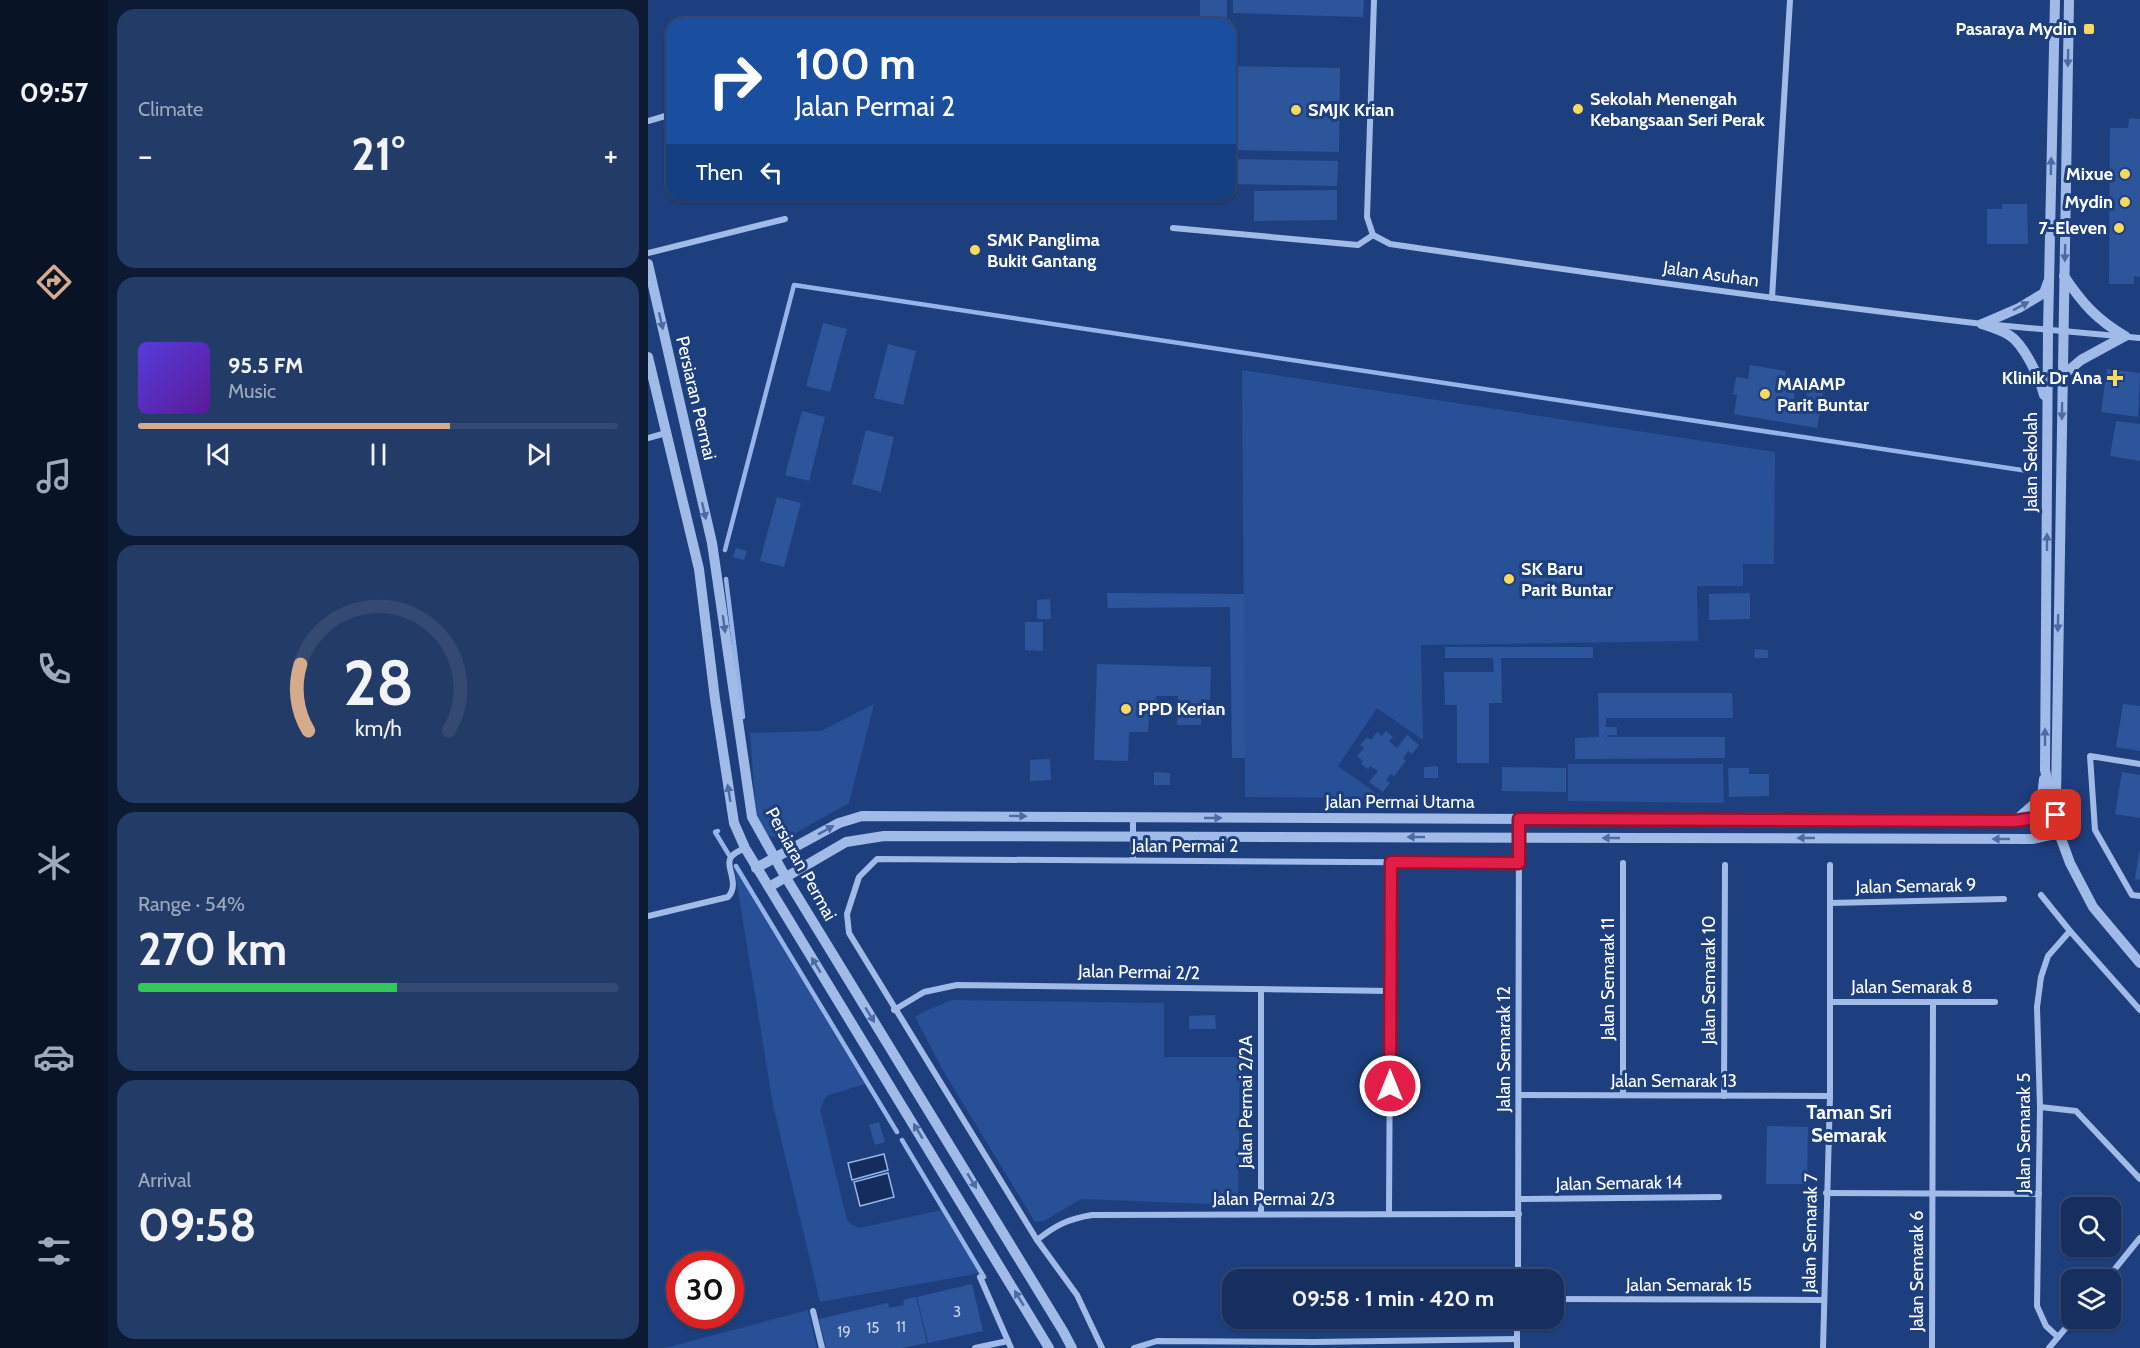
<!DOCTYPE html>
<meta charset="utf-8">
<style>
:root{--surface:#162f5e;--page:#233b67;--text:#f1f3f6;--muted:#9ea9bc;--line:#354a73;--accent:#d6ab8b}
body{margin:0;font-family:Cabin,sans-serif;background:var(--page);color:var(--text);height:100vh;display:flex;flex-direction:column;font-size:22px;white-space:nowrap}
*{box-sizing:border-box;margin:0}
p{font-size:20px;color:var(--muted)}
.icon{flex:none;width:33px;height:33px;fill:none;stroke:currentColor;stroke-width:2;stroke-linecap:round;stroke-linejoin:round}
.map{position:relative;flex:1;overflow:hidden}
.drawer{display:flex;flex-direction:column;gap:9px;padding:9px;background:#0c1a34;width:540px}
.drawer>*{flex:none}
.guide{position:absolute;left:18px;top:18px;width:570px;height:183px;border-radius:18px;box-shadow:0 2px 4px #0004,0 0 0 2px var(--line);background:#1a4fa0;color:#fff;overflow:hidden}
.buttons{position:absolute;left:1413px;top:1197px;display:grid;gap:12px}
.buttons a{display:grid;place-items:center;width:60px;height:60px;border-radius:12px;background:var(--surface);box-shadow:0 2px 4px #0004,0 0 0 2px var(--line);font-size:30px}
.speed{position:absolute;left:18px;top:1251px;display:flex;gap:12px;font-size:30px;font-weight:700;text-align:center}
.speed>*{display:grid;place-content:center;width:78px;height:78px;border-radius:50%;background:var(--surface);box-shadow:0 2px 4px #0004,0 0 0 2px var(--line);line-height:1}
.speed .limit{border:9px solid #d22;background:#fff;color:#111}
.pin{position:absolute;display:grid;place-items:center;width:51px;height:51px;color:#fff;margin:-26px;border-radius:12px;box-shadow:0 3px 9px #0006}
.me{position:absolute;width:66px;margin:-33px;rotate:0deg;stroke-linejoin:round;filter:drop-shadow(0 0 4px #0008)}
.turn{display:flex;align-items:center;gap:21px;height:126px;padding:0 30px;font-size:27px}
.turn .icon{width:78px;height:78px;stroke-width:2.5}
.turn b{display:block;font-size:42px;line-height:51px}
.then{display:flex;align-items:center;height:57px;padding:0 30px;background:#0003;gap:12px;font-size:22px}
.big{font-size:45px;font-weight:700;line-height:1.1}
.drawer .card{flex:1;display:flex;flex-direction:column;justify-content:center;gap:9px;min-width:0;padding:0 21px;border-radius:18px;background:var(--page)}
.drawer .dial{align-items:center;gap:0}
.dial svg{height:156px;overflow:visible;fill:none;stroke:var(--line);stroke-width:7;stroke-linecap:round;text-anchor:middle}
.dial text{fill:var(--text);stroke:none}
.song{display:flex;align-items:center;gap:18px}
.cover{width:72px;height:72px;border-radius:9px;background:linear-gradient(135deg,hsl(250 70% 55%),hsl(270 70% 35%))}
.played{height:6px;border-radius:3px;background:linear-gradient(90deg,var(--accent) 65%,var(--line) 65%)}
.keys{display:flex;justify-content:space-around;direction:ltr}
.heat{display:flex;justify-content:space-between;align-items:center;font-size:33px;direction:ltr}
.charge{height:9px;border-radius:4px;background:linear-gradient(90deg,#34c759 54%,var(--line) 0)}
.trip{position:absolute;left:574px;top:1269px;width:342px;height:60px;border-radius:18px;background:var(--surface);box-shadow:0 2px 4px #0004,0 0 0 2px var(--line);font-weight:700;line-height:60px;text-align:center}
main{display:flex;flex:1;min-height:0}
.dock{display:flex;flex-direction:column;width:108px;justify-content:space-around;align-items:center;background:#091326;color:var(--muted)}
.dock .icon{width:42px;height:42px}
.dock .on{color:var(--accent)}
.dock b{font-size:27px;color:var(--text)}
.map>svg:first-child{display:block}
.green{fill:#275097}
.water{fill:#142d5d;stroke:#95b5ea;stroke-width:1.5}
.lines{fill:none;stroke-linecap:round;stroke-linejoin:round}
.stream{stroke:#95b5ea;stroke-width:4.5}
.building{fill:#2d559c}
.minor{stroke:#a1bbe8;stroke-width:6}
.tertiary{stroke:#a1bbe8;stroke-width:10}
.oneway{fill:#4c6aa3}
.route-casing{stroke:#92132f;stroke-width:15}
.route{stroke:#e11d48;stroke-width:10}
.poi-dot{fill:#f7d960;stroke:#1e3f7e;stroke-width:2}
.labels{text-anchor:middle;stroke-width:6;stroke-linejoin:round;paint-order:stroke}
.number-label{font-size:15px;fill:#cad4e6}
.poi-label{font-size:18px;font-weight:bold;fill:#fff;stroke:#1e3f7e;text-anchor:start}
.street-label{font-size:18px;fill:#fff;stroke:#1e3f7e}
.neighbourhood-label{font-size:20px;font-weight:bold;fill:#fff;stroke:#1e3f7e}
</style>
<main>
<nav class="dock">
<b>09:57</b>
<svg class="icon on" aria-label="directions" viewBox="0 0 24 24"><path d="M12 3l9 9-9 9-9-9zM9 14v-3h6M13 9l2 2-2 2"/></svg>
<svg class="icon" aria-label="music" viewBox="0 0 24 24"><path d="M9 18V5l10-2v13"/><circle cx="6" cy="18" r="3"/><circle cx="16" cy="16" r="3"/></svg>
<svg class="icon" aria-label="phone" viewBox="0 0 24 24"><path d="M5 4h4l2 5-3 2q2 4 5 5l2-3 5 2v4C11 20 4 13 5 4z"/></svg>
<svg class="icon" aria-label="climate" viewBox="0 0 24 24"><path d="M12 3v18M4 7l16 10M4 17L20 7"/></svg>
<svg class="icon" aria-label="car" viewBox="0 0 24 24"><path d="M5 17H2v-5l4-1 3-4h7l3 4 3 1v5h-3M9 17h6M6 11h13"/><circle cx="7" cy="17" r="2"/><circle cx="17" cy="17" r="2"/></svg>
<svg class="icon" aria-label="filters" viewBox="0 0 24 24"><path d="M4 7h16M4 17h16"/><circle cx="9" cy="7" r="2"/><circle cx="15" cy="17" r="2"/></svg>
</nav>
<section class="drawer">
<div class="card"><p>Climate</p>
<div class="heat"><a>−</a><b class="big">21°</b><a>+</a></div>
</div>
<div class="card">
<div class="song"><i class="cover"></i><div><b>95.5 FM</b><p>Music</p></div></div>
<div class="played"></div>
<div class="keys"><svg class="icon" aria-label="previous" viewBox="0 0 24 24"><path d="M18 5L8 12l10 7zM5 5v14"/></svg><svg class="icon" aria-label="pause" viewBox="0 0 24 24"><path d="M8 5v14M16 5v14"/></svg><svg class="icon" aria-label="next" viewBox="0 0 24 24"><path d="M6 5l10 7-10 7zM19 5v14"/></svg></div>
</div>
<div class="card dial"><svg viewBox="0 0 100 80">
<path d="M14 69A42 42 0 1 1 86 69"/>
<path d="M14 69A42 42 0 0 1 10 35" stroke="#d6ab8b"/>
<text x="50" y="56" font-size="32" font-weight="700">28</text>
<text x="50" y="72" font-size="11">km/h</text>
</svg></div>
<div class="card"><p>Range · 54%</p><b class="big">270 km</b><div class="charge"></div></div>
<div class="card"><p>Arrival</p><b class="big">09:58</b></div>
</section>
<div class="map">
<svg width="1492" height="1348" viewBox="0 0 1492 1348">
<rect width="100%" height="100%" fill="#1e3f7e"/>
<g class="green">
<path d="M594,370L1127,452L1126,564H1095V586H1049L1050,641L773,645L775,740L729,708L690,766L735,798L597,797Z"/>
<path d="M226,704L201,803L137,839L119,836L108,814L102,733L173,731Z"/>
<path d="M920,764H1075L1076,803L920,801Z"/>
<path d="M86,866L217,1084L181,1095L177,1098L172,1109L199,1220L203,1224L211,1228L294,1210L332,1273L172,1302L125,1105Z"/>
<path d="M304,1000L516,1003V1057H592L590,1205L433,1199L396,1221L387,1222L296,1072L267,1017L277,1011Z"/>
<path d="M160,1310L169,1348H17Z"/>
</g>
<g class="water">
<path d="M236,1154L240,1170L204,1180L200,1163Z"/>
<path d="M240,1173L246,1197L212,1206L206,1182Z"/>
</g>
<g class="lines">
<g class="stream">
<path d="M77,550L146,285L1380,471"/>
<path d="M78,579L95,717"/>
<path d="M70,831L67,832L81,855"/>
<path d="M88,866L249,1132"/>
<path d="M254,1140L336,1277"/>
</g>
</g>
<g class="building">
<rect x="552" y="0" width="27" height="24"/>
<path d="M585,0H716L715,17L585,13Z"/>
<path d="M587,66L692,68L691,152L585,150Z"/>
<path d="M1481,118L1492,119V277L1486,276V284H1461L1462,128H1480Z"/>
<path d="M582,159L690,161L689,186L582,184Z"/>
<path d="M689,190V220L606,221V191Z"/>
<path d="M1354,204H1379L1380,244H1339V209H1354Z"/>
<path d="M175,323L199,329L182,392L158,386Z"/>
<path d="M240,344L268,351L255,405L226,398Z"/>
<path d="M1102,365L1138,371L1136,383L1148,385L1144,410L1156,412L1160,384L1176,386L1169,428L1086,414L1089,395L1085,394L1088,377L1100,379Z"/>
<path d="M1459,369L1492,373L1490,417L1453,412Z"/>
<path d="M154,411L177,417L161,481L137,475Z"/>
<path d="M1468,421L1492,424V461L1462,456Z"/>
<path d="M218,430L246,437L233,492L204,484Z"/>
<path d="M129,497L153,503L136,567L112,561Z"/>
<path d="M88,548L99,551L96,560L85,557Z"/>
<path d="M459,593L596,594L597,758H584L582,607L460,608Z"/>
<path d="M1102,593V619L1061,620V594Z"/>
<path d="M402,599L403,619H389V600Z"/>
<path d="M377,622H395V651L377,650Z"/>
<path d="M797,647H945V658H853L854,703H841V763H809V705H797L796,672H846L845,658H797Z"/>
<path d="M1107,649L1120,650V658H1106Z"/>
<path d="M449,664L563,667L562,700L553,699V725H529L530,696H508L507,718H501L500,732H481L480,761L446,760Z"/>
<path d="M950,693H1084L1085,718H958V727H969V735H959V737H1077V758L927,759V738L951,737Z"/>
<path d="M1475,704L1492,706V751L1468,747Z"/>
<path d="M738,731L745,737L741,741L749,748L759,735L771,745L764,754L760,751L755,758L758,761L746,776L743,774L738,780L742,783L735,792L721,782L730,771L722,766L720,769L713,764L715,761L709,756L716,748L712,745L719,737L723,740L729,732L734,736Z"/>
<path d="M402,759L403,780L382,781V760Z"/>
<path d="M790,766V778H776V767Z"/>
<path d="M854,767L918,768V792L854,791Z"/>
<path d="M1080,768H1101V774H1121V796L1081,797Z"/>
<path d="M506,772L522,773V785H506Z"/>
<path d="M1474,772L1492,775V818L1467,814Z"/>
<path d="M1491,852H1492V880L1487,879Z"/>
<path d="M567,1015L568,1029H541V1016Z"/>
<path d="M231,1122L237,1142L227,1145L221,1125Z"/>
<path d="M1119,1126L1160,1127L1159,1184H1118Z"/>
<path d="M324,1284L335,1331L280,1343L269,1297Z"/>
<path d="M268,1297L279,1343L254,1348H178L171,1319L240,1303L241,1308L256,1305L255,1300Z"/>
</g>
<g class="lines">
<g class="minor">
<path d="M0,121L24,114"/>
<path d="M525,228L710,245L725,235"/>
<path d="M725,235L742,244C939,273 1137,301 1335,324"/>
<path d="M725,235L719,217L726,0"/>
<path d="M0,253L137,219"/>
<path d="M1124,298L1142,0"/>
<path d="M1348,325L1492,338"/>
<path d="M0,438L18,433"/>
<path d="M1492,764L1442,756L1447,830L1484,895L1492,896"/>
<path d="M485,860V817"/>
<path d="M975,863V1095"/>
<path d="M1393,895L1422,931L1492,1010"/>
<path d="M1182,903L1356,899"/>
<path d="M0,916L80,897C93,883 75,865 84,856C86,853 93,850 97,848"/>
<path d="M613,989V1214"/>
<path d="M1182,1002H1347"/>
<path d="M246,1010L276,992L309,985L742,991"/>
<path d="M871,1095L1182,1096"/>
<path d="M1076,1096L1077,865"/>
<path d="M1392,1107L1428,1111L1492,1179"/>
<path d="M1178,1193L1391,1194"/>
<path d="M871,1199L1071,1197"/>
<path d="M741,1214L743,862"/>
<path d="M389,1240C408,1225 420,1219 444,1215L871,1214"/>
<path d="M332,1277L363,1348"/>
<path d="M870,1280L871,819"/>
<path d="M1458,1280L1492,1238"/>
<path d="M906,1299L1176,1300"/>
<path d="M165,1311L174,1348"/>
<path d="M1410,1337L1398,1326L1389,1306L1392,1107L1389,1007L1393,977L1400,956L1422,931"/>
<path d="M327,1348L360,1341"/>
<path d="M454,1348L429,1295L389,1240L201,933L199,914L211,877L229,859L871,863"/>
<path d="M486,1348L509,1341L667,1342L869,1339"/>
<path d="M869,1348V1318"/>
<path d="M1175,1348L1182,1096V865"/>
<path d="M1284,1348L1285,1002"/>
<path d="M1401,1348L1426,1318"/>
</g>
<g class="tertiary">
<path d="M1407,0L1400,330L1397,770L1411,833L1422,863L1445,907L1492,963"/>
<path d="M0,264L64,543L104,817L137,876L415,1331L424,1348"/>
<path d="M1416,276C1434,303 1449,320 1477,336"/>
<path d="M1334,324C1343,327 1353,330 1361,335C1376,344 1392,379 1396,395"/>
<path d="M1334,324L1371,308L1396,293L1400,282"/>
<path d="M0,357L51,569L67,699L86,823L97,848L401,1348"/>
<path d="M1414,376L1433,360L1477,336"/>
<path d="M1408,797L1421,0"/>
<path d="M1368,820L1394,797L1396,779"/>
<path d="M108,868L191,823L214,816L1367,821L1408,815"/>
<path d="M121,887L198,842L236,836L1384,839L1411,833"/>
</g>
</g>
<defs><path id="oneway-solid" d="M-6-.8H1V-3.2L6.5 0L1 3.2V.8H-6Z" transform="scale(1.5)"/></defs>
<g class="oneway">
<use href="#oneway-solid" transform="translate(1420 58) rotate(91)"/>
<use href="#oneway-solid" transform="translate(1403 166) rotate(-89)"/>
<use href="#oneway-solid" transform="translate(1417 253) rotate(91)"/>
<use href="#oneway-solid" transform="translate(1373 306) rotate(-28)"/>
<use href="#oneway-solid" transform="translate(13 321) rotate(77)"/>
<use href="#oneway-solid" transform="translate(1414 411) rotate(91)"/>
<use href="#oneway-solid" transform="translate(56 511) rotate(77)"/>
<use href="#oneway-solid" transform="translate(1399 542) rotate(-90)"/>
<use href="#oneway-solid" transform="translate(1410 623) rotate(91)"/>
<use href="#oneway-solid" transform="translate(76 624) rotate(82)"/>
<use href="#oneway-solid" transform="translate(1397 737) rotate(-90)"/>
<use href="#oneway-solid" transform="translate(81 793) rotate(-99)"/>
<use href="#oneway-solid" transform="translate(370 816) rotate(1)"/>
<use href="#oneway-solid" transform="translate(565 818)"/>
<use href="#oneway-solid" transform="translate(178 830) rotate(-29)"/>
<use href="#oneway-solid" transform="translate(768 837) rotate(-180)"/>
<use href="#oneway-solid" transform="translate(963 838) rotate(-180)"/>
<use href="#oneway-solid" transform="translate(1158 838) rotate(-180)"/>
<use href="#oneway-solid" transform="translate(1353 839) rotate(-180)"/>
<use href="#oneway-solid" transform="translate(168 965) rotate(-121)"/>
<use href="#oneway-solid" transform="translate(222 1015) rotate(59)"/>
<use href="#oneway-solid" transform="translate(270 1131) rotate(-121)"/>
<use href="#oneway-solid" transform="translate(324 1181) rotate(59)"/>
<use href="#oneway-solid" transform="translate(371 1298) rotate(-121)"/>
</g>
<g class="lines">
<g class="route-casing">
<path id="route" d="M742,1086L743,862L871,863V819L1367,821L1408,815"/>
</g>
<use href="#route" class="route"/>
</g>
<g class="poi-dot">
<rect x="1435" y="23" width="12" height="12" rx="3"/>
<circle cx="930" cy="109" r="6"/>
<circle cx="648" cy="110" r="6"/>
<circle cx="1477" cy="174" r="6"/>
<circle cx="1477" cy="202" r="6"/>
<circle cx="1471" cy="228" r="6"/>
<circle cx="327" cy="250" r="6"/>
<path d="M1464 369h6v6h6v6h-6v6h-6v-6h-6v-6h6z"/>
<circle cx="1117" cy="394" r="6"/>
<circle cx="861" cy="579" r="6"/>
<circle cx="478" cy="709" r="6"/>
</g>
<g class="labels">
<g class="number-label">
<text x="309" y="1317">3</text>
<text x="253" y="1332">11</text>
<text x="225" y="1333">15</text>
<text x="196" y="1337">19</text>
</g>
<g class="poi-label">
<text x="1429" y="35" text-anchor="end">Pasaraya Mydin</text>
<text x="942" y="105">Sekolah Menengah<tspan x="942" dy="21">Kebangsaan Seri Perak</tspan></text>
<text x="660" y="116">SMJK Krian</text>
<text x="1465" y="180" text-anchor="end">Mixue</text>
<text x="1465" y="208" text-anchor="end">Mydin</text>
<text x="1459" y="234" text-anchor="end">7-Eleven</text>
<text x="339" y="246">SMK Panglima<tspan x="339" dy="21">Bukit Gantang</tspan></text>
<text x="1454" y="384" text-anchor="end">Klinik Dr Ana</text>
<text x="1129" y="390">MAIAMP<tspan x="1129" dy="21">Parit Buntar</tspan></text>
<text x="873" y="575">SK Baru<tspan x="873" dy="21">Parit Buntar</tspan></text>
<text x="490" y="715">PPD Kerian</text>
</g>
<g class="street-label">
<text transform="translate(1063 274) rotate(8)" y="6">Jalan Asuhan</text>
<text transform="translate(48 398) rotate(77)" y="6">Persiaran Permai</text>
<text transform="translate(1383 462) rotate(-90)" y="6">Jalan Sekolah</text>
<text x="752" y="808">Jalan Permai Utama</text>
<text x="537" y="852">Jalan Permai 2</text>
<text transform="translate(153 864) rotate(61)" y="6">Persiaran Permai</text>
<text transform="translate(1268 886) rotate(-1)" y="6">Jalan Semarak 9</text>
<text transform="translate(491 972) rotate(1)" y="6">Jalan Permai 2/2</text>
<text transform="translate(960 979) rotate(-90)" y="6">Jalan Semarak 11</text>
<text transform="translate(1061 980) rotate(-90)" y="6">Jalan Semarak 10</text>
<text x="1264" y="993">Jalan Semarak 8</text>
<text transform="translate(856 1049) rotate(-90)" y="6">Jalan Semarak 12</text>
<text x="1026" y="1087">Jalan Semarak 13</text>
<text transform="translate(598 1102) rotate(-90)" y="6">Jalan Permai 2/2A</text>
<text transform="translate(1376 1133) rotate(-90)" y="6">Jalan Semarak 5</text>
<text transform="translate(971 1183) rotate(-1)" y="6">Jalan Semarak 14</text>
<text x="626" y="1205">Jalan Permai 2/3</text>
<text transform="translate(1162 1233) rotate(-89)" y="6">Jalan Semarak 7</text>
<text transform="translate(1269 1271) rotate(-90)" y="6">Jalan Semarak 6</text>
<text x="1041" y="1291">Jalan Semarak 15</text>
</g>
<g class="neighbourhood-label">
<text x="1201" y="1119">Taman Sri<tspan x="1201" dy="23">Semarak</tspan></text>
</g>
</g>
</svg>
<div class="buttons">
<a><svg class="icon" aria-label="search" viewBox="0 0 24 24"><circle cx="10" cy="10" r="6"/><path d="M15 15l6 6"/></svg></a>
<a><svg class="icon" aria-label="layers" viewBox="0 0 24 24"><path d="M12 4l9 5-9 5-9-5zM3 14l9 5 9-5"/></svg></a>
</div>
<div class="speed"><div class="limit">30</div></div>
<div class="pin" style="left:1408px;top:815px;background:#d93025"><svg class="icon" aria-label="arrive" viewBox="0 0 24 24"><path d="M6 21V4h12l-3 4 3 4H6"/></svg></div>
<svg class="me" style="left:742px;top:1086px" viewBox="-20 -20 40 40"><circle r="17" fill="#e11d48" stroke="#fff" stroke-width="3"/><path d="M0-11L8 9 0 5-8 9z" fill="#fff"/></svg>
<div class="trip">09:58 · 1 min · 420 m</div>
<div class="guide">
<div class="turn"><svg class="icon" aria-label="right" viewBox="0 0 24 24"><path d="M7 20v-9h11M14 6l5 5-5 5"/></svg><div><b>100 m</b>Jalan Permai 2</div></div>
<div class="then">Then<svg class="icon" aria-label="left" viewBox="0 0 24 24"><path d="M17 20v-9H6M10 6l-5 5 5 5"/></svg></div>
</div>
</div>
</main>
